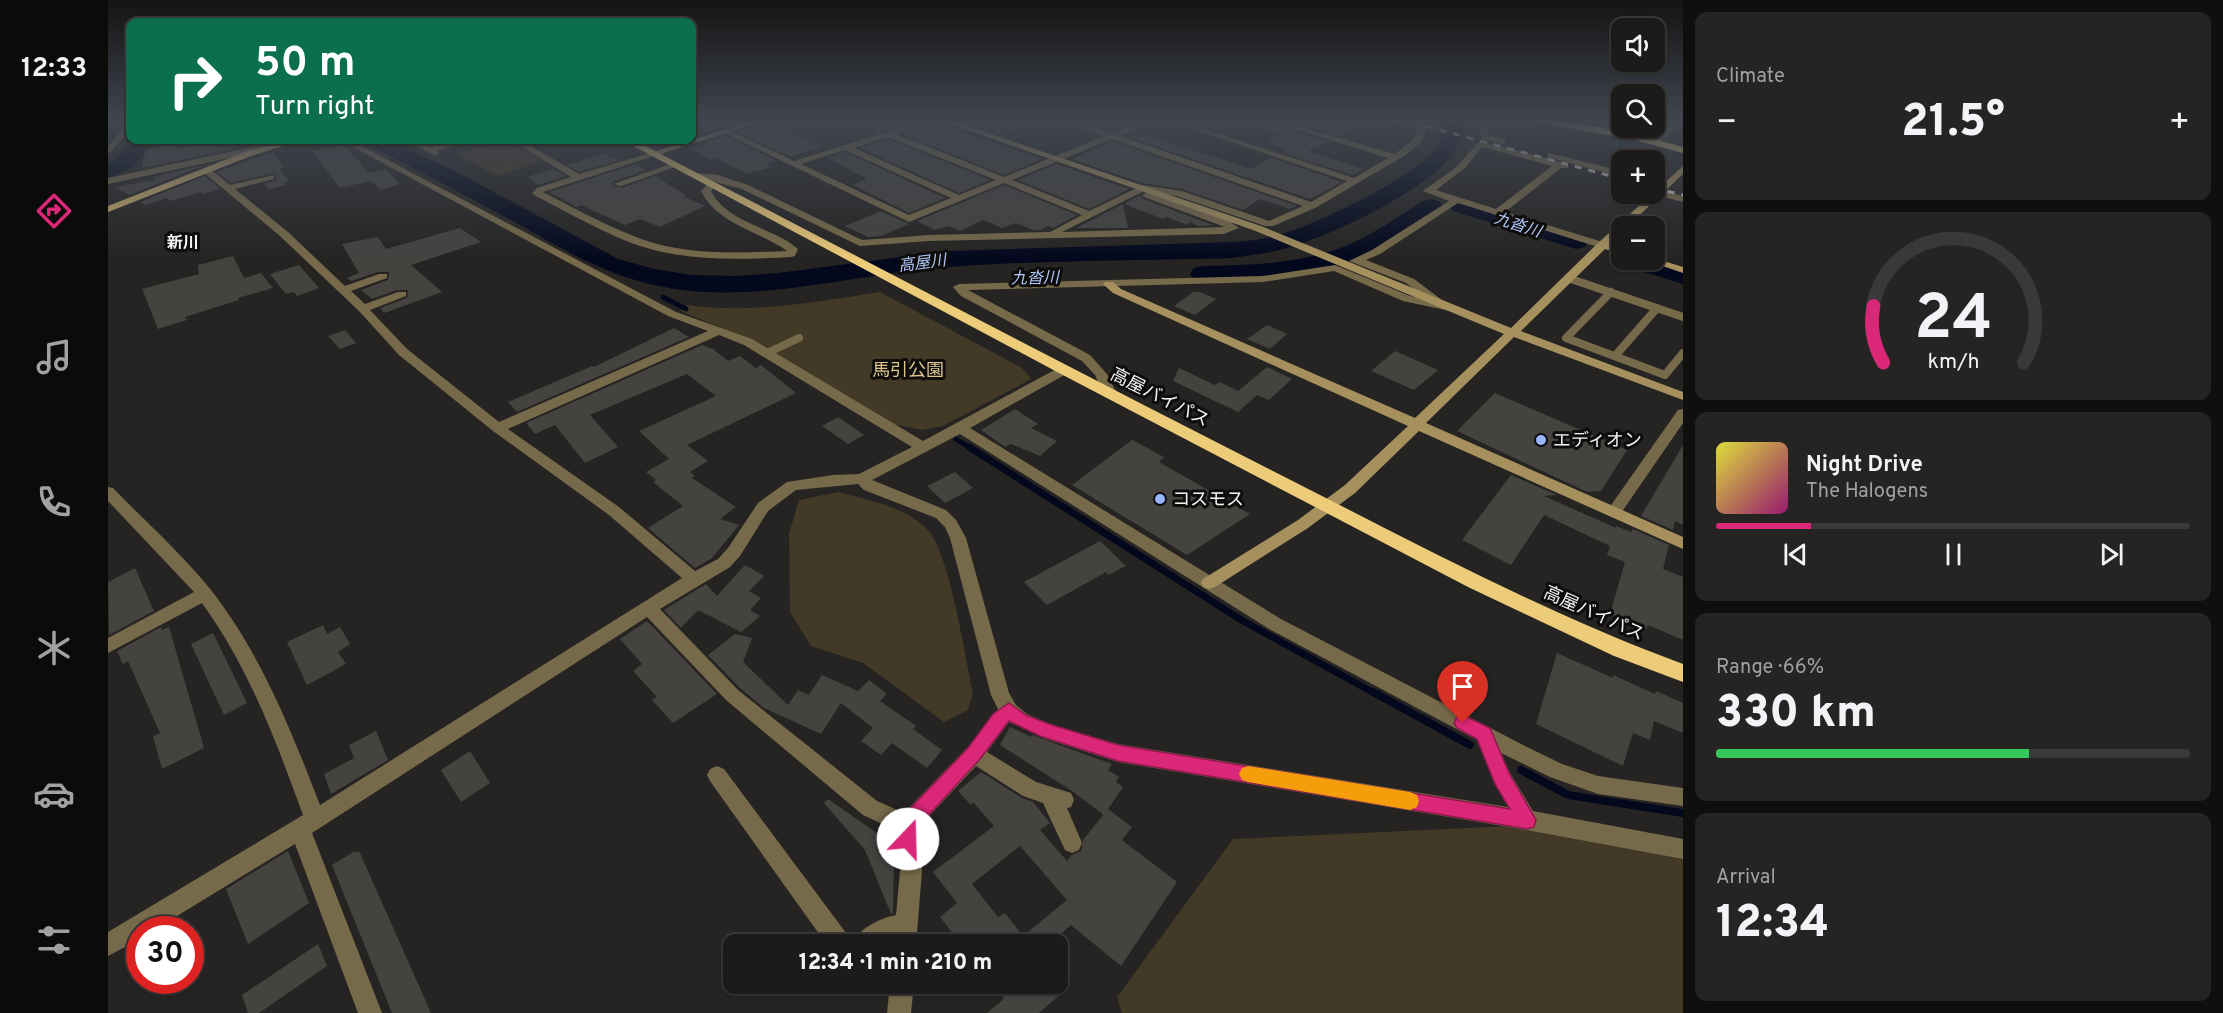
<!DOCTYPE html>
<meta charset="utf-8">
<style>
:root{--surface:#1c1b1a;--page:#252423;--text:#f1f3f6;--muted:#a0a1a2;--line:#3a3939;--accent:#db2777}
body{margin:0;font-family:Overpass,"Noto Sans JP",sans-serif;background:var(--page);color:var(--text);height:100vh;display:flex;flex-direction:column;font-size:22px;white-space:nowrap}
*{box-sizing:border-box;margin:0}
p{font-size:20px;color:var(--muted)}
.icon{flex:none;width:33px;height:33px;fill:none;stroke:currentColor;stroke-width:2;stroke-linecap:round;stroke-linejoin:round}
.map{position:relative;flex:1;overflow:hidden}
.details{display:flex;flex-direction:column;gap:12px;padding:12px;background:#0f0f0e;width:540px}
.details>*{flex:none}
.banner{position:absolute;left:18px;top:18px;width:570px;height:126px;border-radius:12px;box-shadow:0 2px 4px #0004,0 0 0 2px var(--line);background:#0b6e4f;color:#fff;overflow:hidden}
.fabs{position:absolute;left:1503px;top:18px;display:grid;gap:12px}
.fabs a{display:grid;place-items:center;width:54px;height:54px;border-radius:12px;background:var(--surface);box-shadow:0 2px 4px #0004,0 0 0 2px var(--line);font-size:30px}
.speed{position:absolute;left:18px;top:916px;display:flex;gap:12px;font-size:30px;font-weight:700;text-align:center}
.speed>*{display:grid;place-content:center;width:78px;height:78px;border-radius:50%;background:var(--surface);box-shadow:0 2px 4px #0004,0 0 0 2px var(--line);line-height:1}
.speed .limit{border:9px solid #d22;background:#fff;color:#111}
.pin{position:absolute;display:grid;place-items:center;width:51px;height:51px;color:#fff;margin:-62px -26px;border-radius:50% 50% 50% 0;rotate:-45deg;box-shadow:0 0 6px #0007}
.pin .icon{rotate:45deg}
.me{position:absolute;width:66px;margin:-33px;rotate:21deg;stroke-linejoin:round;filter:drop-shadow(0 0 4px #0008)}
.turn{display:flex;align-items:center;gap:21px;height:126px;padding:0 30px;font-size:27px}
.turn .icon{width:78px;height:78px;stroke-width:2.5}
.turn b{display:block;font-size:42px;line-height:51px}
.big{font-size:45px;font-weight:800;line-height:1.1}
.details .widget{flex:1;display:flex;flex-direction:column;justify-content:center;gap:9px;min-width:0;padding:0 21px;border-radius:12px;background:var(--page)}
.details .dial{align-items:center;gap:0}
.dial svg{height:156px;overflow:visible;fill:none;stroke:var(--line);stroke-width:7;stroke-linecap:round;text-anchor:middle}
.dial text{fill:var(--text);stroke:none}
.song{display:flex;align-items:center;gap:18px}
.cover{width:72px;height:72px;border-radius:9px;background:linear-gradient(135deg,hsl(60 70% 55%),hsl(320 70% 35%))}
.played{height:6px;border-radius:3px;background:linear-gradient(90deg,var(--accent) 20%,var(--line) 20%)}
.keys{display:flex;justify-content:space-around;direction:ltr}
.heat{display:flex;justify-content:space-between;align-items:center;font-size:33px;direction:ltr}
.charge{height:9px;border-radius:4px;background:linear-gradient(90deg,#34c759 66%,var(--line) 0)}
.trip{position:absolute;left:615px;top:934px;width:345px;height:60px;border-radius:12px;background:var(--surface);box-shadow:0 2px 4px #0004,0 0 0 2px var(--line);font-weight:800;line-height:60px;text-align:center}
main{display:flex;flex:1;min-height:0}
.tab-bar{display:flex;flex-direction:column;width:108px;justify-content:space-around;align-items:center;background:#0b0b0a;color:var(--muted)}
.tab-bar .icon{width:42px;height:42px}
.tab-bar .selected{color:var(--accent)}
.tab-bar b{font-size:27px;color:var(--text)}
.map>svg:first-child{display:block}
.green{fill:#423926}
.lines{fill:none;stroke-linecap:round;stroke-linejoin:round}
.stream-far2{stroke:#03081d;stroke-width:5}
.stream-far1{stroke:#03081d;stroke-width:7}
.stream{stroke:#03081d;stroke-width:8}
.river{fill:#03081d;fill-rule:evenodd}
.building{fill:#444340;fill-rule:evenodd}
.lane{stroke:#776a4a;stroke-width:8}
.street{fill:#776a4a;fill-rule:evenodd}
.secondary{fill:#a6915e;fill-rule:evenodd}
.primary{fill:#cbaf6c;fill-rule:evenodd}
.highway{fill:#eccb79;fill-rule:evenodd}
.rail{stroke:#c9c9c7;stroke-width:3;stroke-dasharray:7 7;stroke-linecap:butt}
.route{fill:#db2777;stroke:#8e194d;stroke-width:1.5}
.slow{fill:#f59e0b}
.poi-dot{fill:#98b5fd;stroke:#0e0d0c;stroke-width:2}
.labels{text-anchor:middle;stroke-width:6;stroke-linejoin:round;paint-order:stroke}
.far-water-label{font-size:16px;font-style:italic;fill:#b2c9fd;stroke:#0e0d0c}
.far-neighbourhood-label{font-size:16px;font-weight:bold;fill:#f3f3f1;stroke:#0e0d0c}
.park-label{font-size:18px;fill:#dcc48c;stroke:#0e0d0c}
.street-label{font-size:18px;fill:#f3f3f1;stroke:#0e0d0c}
.poi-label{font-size:18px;fill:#f3f3f1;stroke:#0e0d0c;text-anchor:start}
</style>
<main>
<nav class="tab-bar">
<b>12:33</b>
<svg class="icon selected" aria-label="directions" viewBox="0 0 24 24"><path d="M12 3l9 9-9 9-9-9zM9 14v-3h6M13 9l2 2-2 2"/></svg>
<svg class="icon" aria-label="music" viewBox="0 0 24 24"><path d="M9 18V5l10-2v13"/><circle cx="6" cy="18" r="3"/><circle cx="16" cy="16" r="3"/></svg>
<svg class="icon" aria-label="phone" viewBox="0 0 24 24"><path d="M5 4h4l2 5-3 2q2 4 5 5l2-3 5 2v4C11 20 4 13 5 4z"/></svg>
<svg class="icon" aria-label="climate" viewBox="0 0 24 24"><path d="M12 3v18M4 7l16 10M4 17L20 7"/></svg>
<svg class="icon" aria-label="car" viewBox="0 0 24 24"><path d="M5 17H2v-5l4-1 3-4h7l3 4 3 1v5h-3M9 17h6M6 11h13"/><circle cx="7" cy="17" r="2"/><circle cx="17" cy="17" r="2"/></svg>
<svg class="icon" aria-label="filters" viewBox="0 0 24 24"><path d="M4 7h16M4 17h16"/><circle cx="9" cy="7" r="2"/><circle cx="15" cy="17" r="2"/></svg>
</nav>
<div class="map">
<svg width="1575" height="1013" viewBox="0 0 1575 1013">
<rect width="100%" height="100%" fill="#252422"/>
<g class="green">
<path d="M847,119H936L894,135Z"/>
<path d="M398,140L435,161L389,176L348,154Z"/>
<path d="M772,292L914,368L923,379L835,426L814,430L784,424L646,342L573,311L579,305C644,314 707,302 772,292Z"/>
<path d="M730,492C761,500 795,506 819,529C842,552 857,658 865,693L860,710L836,722L755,663L703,646L682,612L681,534L691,500Z"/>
<path d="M1425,825L1575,859V1013H1014L1009,997L1125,839Z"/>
</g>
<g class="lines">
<g class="stream-far2">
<path d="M555,297L578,309"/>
<path d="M848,439L864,449"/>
</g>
<path class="stream-far1" d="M861,447L1135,621L1268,694"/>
<g class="stream">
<path d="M1265,692L1362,745"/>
<path d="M1413,770L1460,795L1575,813"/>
</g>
<g class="river">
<path d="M1338,119H1356C1356,134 1350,149 1340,160C1310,194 1223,236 1179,248C1162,253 1143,255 1125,258C1031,261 933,260 840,267C739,274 634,310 534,282C486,269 446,244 403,220C355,194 307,169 259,144L256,140H281L347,171L510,259L546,269L584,275L627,276L670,273L840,251L1125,242C1139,241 1153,240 1166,236C1203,228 1305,178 1327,149C1333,140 1335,129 1338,119Z"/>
<path d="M25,140H46L25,167L0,179V163L9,157Z"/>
<path d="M1323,199L1331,201L1335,206L1331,211C1312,223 1293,237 1273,248C1234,269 1189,276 1145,280C1126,281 1104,284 1086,280L1082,274L1086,268L1095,266C1142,265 1191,264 1235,247C1264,236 1289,217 1315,201Z"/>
<path d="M1353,199L1477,237L1480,242L1477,247L1468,249L1345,211L1341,206L1345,201Z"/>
<path d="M1514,255V260L1546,259L1575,268V284L1514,265L1510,260Z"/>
</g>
</g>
<g class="building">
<path d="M584,119H645L597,133L584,126Z"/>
<path d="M783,119H807V121L769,133L763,124Z"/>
<path d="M1131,119H1153L1154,121L1220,142L1200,151L1255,169L1245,175L1173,152L1179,149L1158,142L1171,135L1130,122Z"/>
<path d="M1172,119H1215L1248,129L1233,136Z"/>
<path d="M664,120L681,130L713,147L683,157L630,132Z"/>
<path d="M828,123L895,146L934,159L896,175L794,134Z"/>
<path d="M1028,131L1143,169L1163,158L1234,182L1202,199L1018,136Z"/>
<path d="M617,136L669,161L659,164L664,167L638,174L609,158L604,160L583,149Z"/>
<path d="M780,139L882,180L851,193L752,148Z"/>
<path d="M69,140L68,148L121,140H152L153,143L36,168L34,166L38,150L49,148L50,142Z"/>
<path d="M1004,141L1189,206L1182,209L1152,199L1135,210L1074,189L1034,183L964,159Z"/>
<path d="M235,144L261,173L278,169L291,184L273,190L263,181L232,188L204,151Z"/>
<path d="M164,152L177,168L172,169L181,181L176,182L178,185L161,189L156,184L168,180V175L165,173L123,183L109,172Z"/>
<path d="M737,152L837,198L801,213L745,185L759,179L720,158Z"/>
<path d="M495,154L512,160L471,172L459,165Z"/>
<path d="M528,164L538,170L504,182L503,185L514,188L547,176L578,195L575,196L597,206L552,227L532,219L517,225L473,205L469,207L441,192Z"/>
<path d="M949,164L951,165L1021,189L981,209L910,180Z"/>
<path d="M97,165L21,195L7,187L48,180L45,177Z"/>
<path d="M445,169L458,176L430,185L419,177Z"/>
<path d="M97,176L112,189L95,194L93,192L62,201L58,198L38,205L32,202Z"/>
<path d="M896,185L969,215L945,228L940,226L933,230H925L908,223L894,228L875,220L852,231L841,226L827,230L809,221Z"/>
<path d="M1032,195L1035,199L1105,225L1091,226L1082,222L1079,225L1059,217L1055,219L1016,204Z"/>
<path d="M1015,204L1020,228H968Z"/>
<path d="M773,211L801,224L773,236L760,237L737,226Z"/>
<path d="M352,228L373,242L303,265L334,292L276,313L272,308L299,298L300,290H289L264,299L253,290L280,280L281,272H270L243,281L239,278L251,273L234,244L270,237L278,249Z"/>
<path d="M125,256L136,278L153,273L165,288L130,298L131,300L77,317L79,320L50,329L34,289L91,274L90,265Z"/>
<path d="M191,265L211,288L189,296L186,292L178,294L162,274Z"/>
<path d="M1085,292H1092L1108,299L1087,315L1066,306Z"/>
<path d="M1159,325L1179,334L1162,349L1139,339Z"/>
<path d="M566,328L581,337L409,412L400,402L484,366L486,367Z"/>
<path d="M237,330L248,343L232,349L220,336Z"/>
<path d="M594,345L605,349L620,361L632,356L648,368L653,365L688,393L579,445L600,461L582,472L587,476L584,478L628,507L612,519L631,525L604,558L587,568L540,528L575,506L545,482L548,480L538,472L561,459L531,431L608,396L579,374L482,415L510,447L477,463L447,425L427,434L418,423Z"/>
<path d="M1287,351L1330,370L1306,390L1263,371Z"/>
<path d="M1159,367L1184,379L1161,400L1149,395L1130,412L1065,381L1071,368L1107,385L1112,382L1130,391Z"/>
<path d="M1387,393L1519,450L1493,491L1479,492L1349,431Z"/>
<path d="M907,409L930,424L923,428L949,441L932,456L903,444L897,447L873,430Z"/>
<path d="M730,417L756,435L740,444L714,426Z"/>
<path d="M1024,440L1056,457L1051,462L1142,514L1079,555L964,485Z"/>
<path d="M1575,445V525L1567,521L1565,530L1533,516Z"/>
<path d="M847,472L865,488L837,503L819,486Z"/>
<path d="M1403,475L1449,495L1436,496L1508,528V526L1523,532L1525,529L1561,545L1555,569L1575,577V640L1540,625L1538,630L1502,614L1517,562L1499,555L1502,546L1436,515L1403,565L1354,540Z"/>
<path d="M992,541L1018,566L1000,575L998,572L939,605L916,582Z"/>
<path d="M637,565L656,576L641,591L653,598L642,610L652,616L633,632L590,610L573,628L556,610L598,584L609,596Z"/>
<path d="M27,568L46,611L1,635L0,582Z"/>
<path d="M539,621L609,694L565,723L544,700L549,697L525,671L534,664L512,639Z"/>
<path d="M215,625L219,634L232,627L242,644L230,652L238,664L199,685L179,642Z"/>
<path d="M53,627L54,630L61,627L96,748L54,769L45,736L52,733L20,661L15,664L9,651Z"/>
<path d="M105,633L139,703L116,715L83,644Z"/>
<path d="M627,634L644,638L635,662L680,705L690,690L701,695L714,675L750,691L761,680L779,694L772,701L808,726L805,729L834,750L819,768L784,743L773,755L753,741L765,728L733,703L713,734L656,708L632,688L600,655Z"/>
<path d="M1449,653L1505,678V675L1547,694L1548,691L1575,703V733L1546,721L1542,740L1525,733L1515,766L1428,724Z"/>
<path d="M902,727L923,737L924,735L1004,764L1000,770L1011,777L1008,782L1015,787L996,815L964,791L892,745Z"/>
<path d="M268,731L280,760L223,794L216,774L246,758L241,745Z"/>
<path d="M362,751L382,783L353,802L333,770Z"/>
<path d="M873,772L914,798L925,802L942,823L932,830L959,861L964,855L973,851L975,840L1000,809L1024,827L1014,840L1069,882L1013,966L963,925L940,945H854L832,917L849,903L825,872L886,826L865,802L863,805L850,791ZM912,846L959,900L915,936L897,913L890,917L864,884Z"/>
<path d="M720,799L776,838L786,861L785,913L783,914L757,850L716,803Z"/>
<path d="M180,851L201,903L140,944L118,889Z"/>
<path d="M247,851L248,853L251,851L323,1013H284L224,865Z"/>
<path d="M210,944L219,966L151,1013H140L134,995Z"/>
<path d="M884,984H946L953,994L931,1013H879L896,999Z"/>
</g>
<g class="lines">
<g class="lane">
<path d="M1460,278L1575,317"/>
<path d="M1503,292L1458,338L1557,375L1575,353"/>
<path d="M659,353L691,338"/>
<path d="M1507,356L1549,308"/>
</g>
<g class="street">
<path d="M820,119H831L788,134L896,177L996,136L951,119H961L1004,133L1040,119H1050L1012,136L1203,202L1239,181L1054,119H1065L1246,178L1280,158L1155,119H1166L1287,154L1305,140L1310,129L1276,121L1275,119H1287L1312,125L1315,119H1323L1312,143L1296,156L1207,208L1165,226H1157L1069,196L1036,191L954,232L1117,227L1036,197L1034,195L1039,192L1121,221L1131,228L1116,234L821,241L752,246L634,189L584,176L589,173L610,175L640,185L754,240L821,235L942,232L974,215L896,183L801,222L612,131L619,129L686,161ZM780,137L888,180L851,195L746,148ZM1004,139L1195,206L1161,221L1074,191L1035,185L981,211L904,180ZM737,150L843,198L801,215L693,164Z"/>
<path d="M1370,119H1378L1381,135L1397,140V144L1374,139Z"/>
<path d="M1568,119H1575V121L1550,144H1544V140Z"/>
<path d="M19,123H22V130L0,154V146Z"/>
<path d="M232,140H242L568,312L644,339L815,441L952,367H960L962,370L960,373L862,428L1173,619L1415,745L1454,764L1490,776L1575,788V806L1490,794L1442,777L1393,753L1402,773L1425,811L1575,839V859L1413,829L1010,762L938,739L901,722L879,752L928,782L963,793L966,800L963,807L959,808L974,843L971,850L964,853L957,850L935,803L915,796L868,766L810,828L814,871L808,945H786V938L774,945H719L602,781L599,775L602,769L609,766L616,769L741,937L744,944C750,929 772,918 788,915L792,871L789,831L755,815L618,700L539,617L204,833L274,1013H250L187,844L46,930H32V939L0,956V932L195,815C168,741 141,668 94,603L0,653V638L86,592L0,501V487L5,488C38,522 74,554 103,590C153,654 183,730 212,805L574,578L501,515L385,431L291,355L251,311L172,236L94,171L102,169L122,185L166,175V179L127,189L180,232L237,286L271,274H279V278L243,291L257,304L290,292H298V296L262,310L299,349L391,422L600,331L560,316ZM611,335L636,345L804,447L751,474L725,475L679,482L650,503L620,548L610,559L587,571L511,507L400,429ZM852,434L1161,629L1369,740L1387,784L1400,807L1010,744L941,724L919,714L908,705L901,693L858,538L848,520L838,510L764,480ZM750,484L756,490L828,518L837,527L842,538L883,695L890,709L859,748L796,813L769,801L630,690L552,609L622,567L632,556L660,511L688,490Z"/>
<path d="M298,140H308L322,147L354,140H367L329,151L331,153L327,156Z"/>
<path d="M403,140H412L471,174L549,151V155L435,192C464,207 493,223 523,235C572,256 627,253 679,251C652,231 610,225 593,191L603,181L608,184L603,191C620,224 666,227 690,249L687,256L683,257C627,260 569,262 516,240C485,227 455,210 426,195L424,193L429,188L463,177Z"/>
<path d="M173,141L177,144L176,146L0,184V178Z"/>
<path d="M1372,141L1460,164V168H1453L1397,212L1498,243V247H1490L1350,203L1272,254L1258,260L1306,279L1334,300L1335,303L1351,307L1353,309L1347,312L1295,301L1226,271L1155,282L860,290L982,355L999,374L1009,394L1002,398L997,397L987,375L974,361L853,296L845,287L851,284L1155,276L1227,265L1302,296L1320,300L1298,283L1241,261L1264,250L1341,201L1315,191L1346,169ZM1374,147L1444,166L1388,209L1328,190L1358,167Z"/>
<path d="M1440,153L1514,171V177L1440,157Z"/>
<path d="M566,163L573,165L513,186L505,184Z"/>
<path d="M1546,188L1575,196V202L1544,194H1546Z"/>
<path d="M1575,409V423L1511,516H1501L1498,512L1501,508L1570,410Z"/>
<path d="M782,984H806L803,1013H779Z"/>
</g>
<g class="secondary">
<path d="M651,119H662L549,155L542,153Z"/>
<path d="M828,119H839L1153,226L1403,328L1490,243L1575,166V174L1520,226H1514V233L1502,244L1514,248V254L1497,249L1413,331L1575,392V400L1406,337L1318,423L1575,537V549L1311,431L1247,493L1200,528L1107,587L1101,589L1095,587L1093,583L1095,579L1190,520L1237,485L1300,426L1005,293L995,284L997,282H1005L1013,289L1307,418L1396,334L1145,230Z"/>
<path d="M1546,258L1575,267V273L1537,260Z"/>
</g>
<path class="primary" d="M183,140H195L143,156L0,212V206L137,152Z"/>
<g class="highway">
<path d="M1422,119H1441L1524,133L1575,147V153L1523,139L1427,122Z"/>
<path d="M514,140H526C737,250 947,360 1159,468C1296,537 1431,611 1575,664V682L1506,656L1360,587L951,373Z"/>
</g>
<g class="rail">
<path d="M1291,119L1514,179"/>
<path d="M1546,188L1575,195"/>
</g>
</g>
<linearGradient id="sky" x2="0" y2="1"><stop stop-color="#141413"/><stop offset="0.46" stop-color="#40454f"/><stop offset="1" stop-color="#40454f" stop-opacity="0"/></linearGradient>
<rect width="1575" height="260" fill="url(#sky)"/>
<path class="route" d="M901,703L918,715L941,724L1010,745L1402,809L1387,784L1369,739L1349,728L1346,723L1349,717L1355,715L1382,728L1401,773L1428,820L1426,827L1419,829L1010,761L932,736L901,721L872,759L809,828L810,839L807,846L800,848L794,846L790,825L792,819L860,748L885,714Z"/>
<path class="slow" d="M1140,766L1302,792L1309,795L1311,801L1309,807L1302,810L1140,782L1134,780L1131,774L1134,768Z"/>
<g class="poi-dot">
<circle cx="1433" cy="440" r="6"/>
<circle cx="1052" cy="499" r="6"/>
</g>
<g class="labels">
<g class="far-water-label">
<text transform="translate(1410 224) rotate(18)" y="6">九沓川</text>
<text transform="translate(814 262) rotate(-7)" y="6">高屋川</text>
<text transform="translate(927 277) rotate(-1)" y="6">九沓川</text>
</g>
<g class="far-neighbourhood-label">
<text x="75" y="248">新川</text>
</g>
<g class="park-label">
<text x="800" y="376">馬引公園</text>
</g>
<g class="street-label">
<text transform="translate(1052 397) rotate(27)" y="6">高屋バイパス</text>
<text transform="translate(1486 613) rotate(24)" y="6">高屋バイパス</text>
</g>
<g class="poi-label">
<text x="1445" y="446">エディオン</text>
<text x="1064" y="505">コスモス</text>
</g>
</g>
</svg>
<div class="fabs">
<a><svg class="icon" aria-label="sound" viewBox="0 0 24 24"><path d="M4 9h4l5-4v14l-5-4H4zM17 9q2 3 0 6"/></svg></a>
<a><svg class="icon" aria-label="search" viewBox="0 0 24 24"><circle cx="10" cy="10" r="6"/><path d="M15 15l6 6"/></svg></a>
<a>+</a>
<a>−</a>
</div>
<div class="speed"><div class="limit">30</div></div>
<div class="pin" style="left:1355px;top:723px;background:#d93025"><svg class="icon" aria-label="arrive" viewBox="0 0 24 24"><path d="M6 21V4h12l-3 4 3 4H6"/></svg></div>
<svg class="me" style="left:800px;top:839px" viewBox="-20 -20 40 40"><circle r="19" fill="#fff"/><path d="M0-13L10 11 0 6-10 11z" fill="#db2777"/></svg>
<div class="trip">12:34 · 1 min · 210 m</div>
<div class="banner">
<div class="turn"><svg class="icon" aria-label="right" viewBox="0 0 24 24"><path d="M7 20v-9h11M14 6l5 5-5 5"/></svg><div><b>50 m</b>Turn right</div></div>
</div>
</div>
<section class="details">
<div class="widget"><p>Climate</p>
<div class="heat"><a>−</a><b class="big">21.5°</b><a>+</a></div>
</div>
<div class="widget dial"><svg viewBox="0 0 100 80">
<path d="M14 69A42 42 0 1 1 86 69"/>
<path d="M14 69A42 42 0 0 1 9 40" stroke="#db2777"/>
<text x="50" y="56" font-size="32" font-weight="700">24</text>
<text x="50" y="72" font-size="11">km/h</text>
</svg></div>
<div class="widget">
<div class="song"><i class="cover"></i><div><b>Night Drive</b><p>The Halogens</p></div></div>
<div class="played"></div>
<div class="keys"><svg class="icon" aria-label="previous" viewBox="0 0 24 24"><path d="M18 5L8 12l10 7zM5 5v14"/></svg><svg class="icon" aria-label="pause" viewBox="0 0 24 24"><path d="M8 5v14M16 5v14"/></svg><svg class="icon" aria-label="next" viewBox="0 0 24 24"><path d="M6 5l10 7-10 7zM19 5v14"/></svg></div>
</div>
<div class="widget"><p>Range · 66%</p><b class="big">330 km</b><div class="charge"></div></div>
<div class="widget"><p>Arrival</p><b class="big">12:34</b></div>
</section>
</main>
